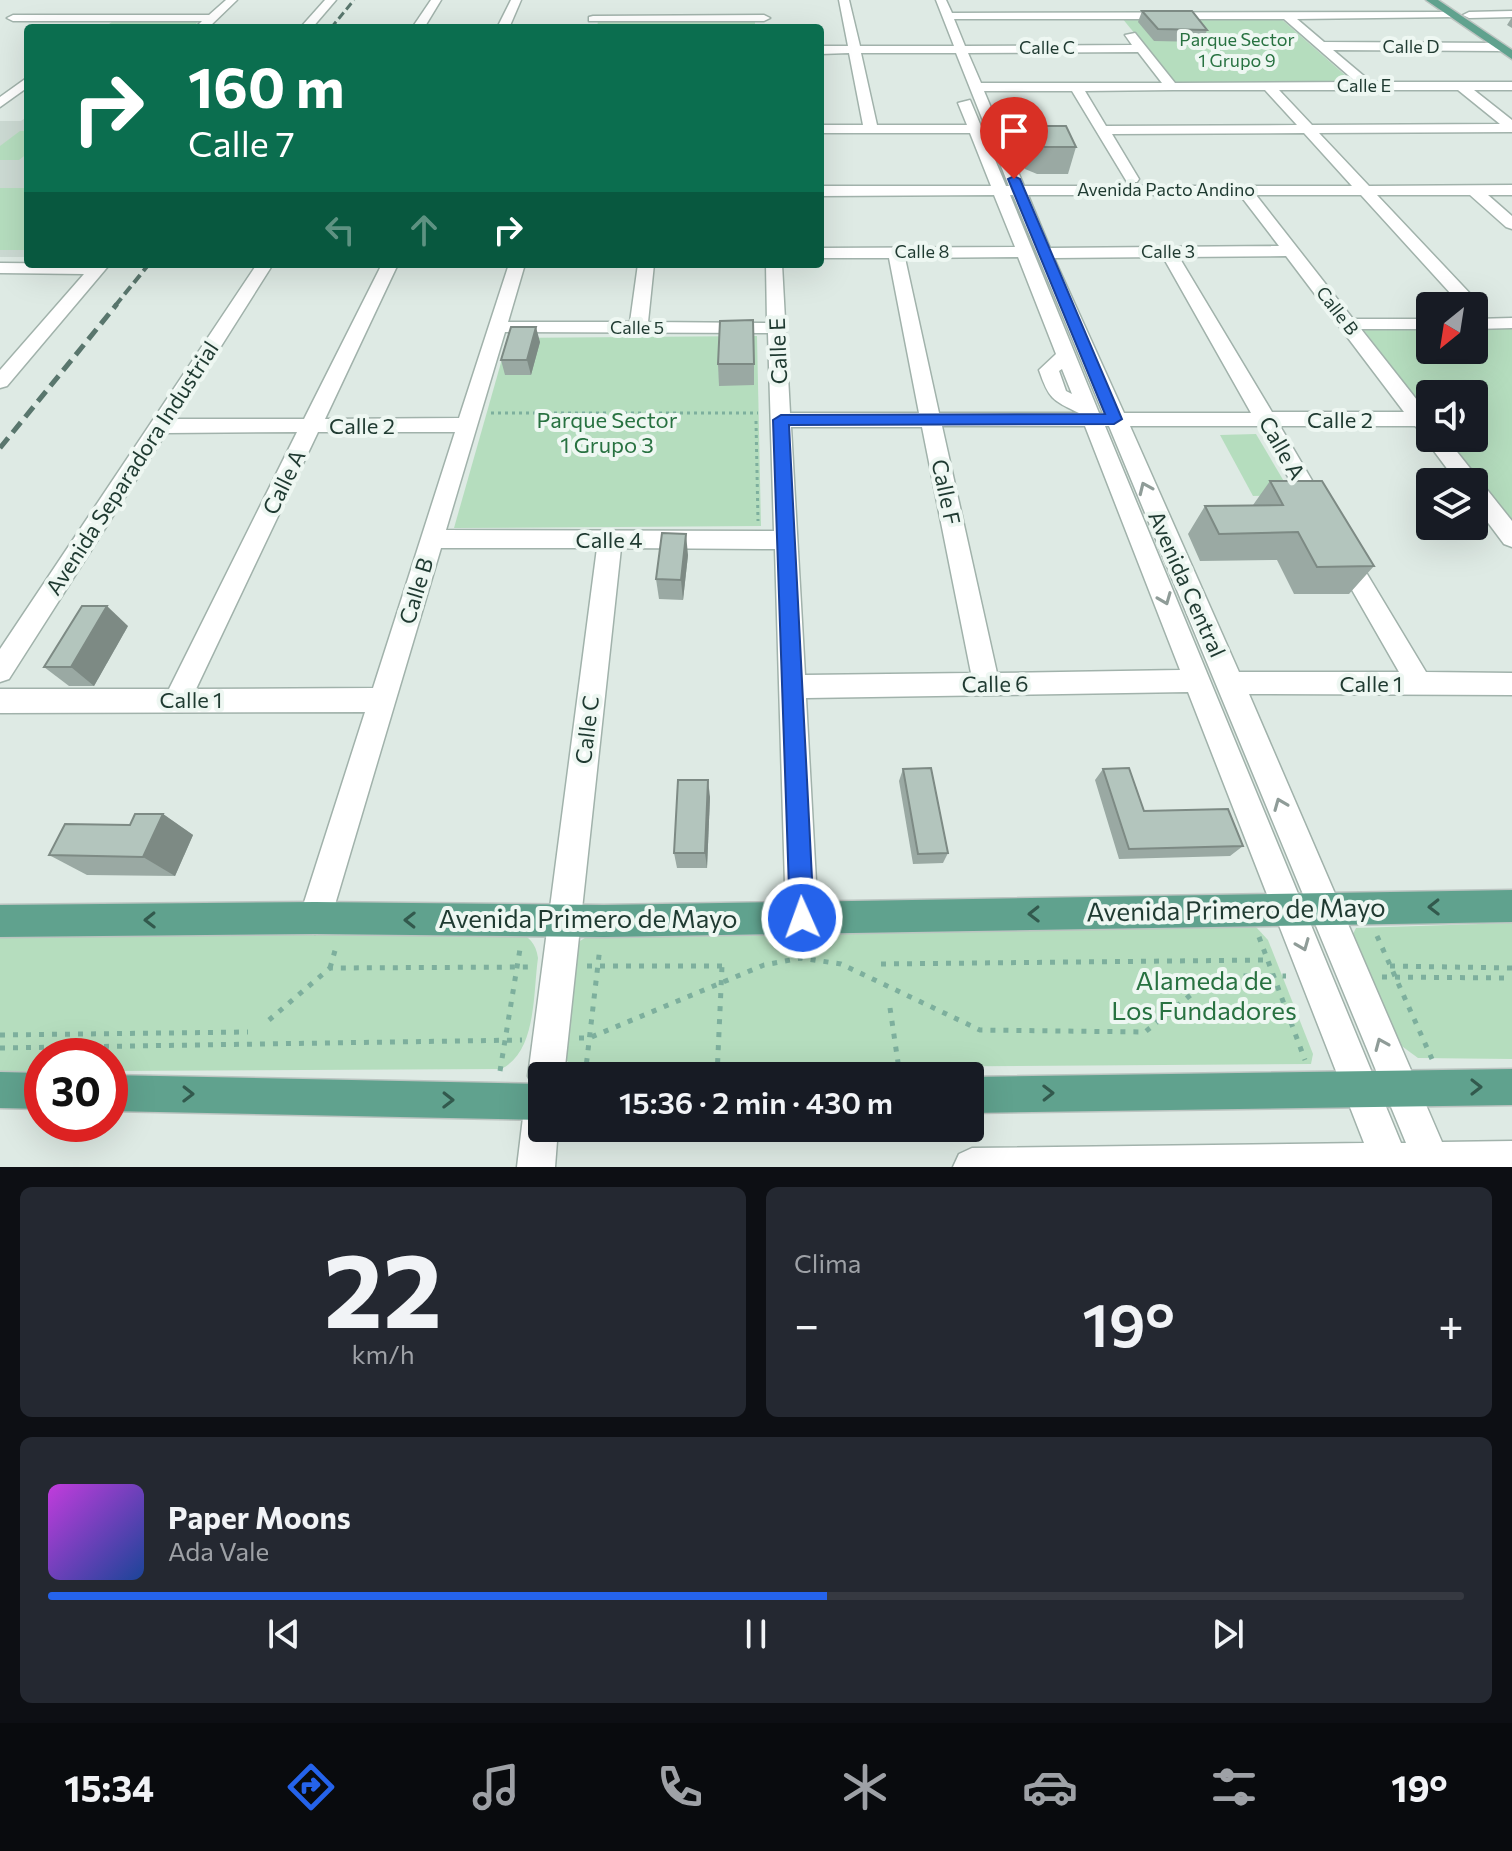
<!DOCTYPE html>
<html lang="es">
<meta charset="utf-8">
<style>
:root{--surface:#171b24;--page:#242831;--text:#f1f3f6;--muted:#9ea1a6;--line:#363941;--accent:#2563eb}
body{margin:0;font-family:Commissioner,sans-serif;background:var(--page);color:var(--text);height:100vh;display:flex;flex-direction:column;font-size:30px;white-space:nowrap}
*{box-sizing:border-box;margin:0}
p{font-size:26px;color:var(--muted)}
.icon{flex:none;width:44px;height:44px;fill:none;stroke:currentColor;stroke-width:2;stroke-linecap:round;stroke-linejoin:round}
.map{position:relative;height:1167px;overflow:hidden}
.side{display:flex;flex-direction:column;gap:20px;padding:20px;background:#0d0f14;flex:1}
.side>*{flex:none}
.hud{position:absolute;left:24px;top:24px;width:800px;height:244px;border-radius:8px;box-shadow:0 8px 32px #0002;background:#0b6e4f;color:#fff;overflow:hidden}
.needle{width:52px;rotate:210deg}
.buttons{position:absolute;left:1416px;top:292px;display:grid;gap:16px}
.buttons a{display:grid;place-items:center;width:72px;height:72px;border-radius:8px;background:var(--surface);box-shadow:0 8px 32px #0002;font-size:40px}
.speed{position:absolute;left:24px;top:1038px;display:flex;gap:16px;font-size:40px;font-weight:700;text-align:center}
.speed>*{display:grid;place-content:center;width:104px;height:104px;border-radius:50%;background:var(--surface);box-shadow:0 8px 32px #0002;line-height:1}
.speed .limit{border:12px solid #d22;background:#fff;color:#111}
.pin{position:absolute;display:grid;place-items:center;width:68px;height:68px;color:#fff;margin:-82px -34px;border-radius:50% 50% 50% 0;rotate:-45deg;box-shadow:0 0 8px #0007}
.pin .icon{rotate:45deg}
.me{position:absolute;width:88px;margin:-44px;rotate:358deg;stroke-linejoin:round;filter:drop-shadow(0 0 6px #0008)}
.turn{display:flex;align-items:center;gap:28px;height:168px;padding:0 32px;font-size:36px}
.turn .icon{width:104px;height:104px;stroke-width:2.5}
.turn b{display:block;font-size:56px;line-height:68px}
.lanes{display:flex;align-items:center;height:76px;padding:0 32px;background:#0003;justify-content:center;gap:40px;direction:ltr}
.lanes .off{opacity:.35}
.big{font-size:60px;font-weight:600;line-height:1.1}
.side .tile{flex:1;display:flex;flex-direction:column;justify-content:center;gap:12px;min-width:0;padding:0 28px;border-radius:12px;background:var(--page)}
.side .dial{align-items:center;gap:0}
.dial b{font-size:104px;line-height:1}
.song{display:flex;align-items:center;gap:24px}
.cover{width:96px;height:96px;border-radius:12px;background:linear-gradient(135deg,hsl(290 70% 55%),hsl(220 70% 35%))}
.played{height:8px;border-radius:4px;background:linear-gradient(90deg,var(--accent) 55%,var(--line) 55%)}
.keys{display:flex;justify-content:space-around;direction:ltr}
.heat{display:flex;justify-content:space-between;align-items:center;font-size:44px;direction:ltr}
.side .tiles{flex:1;display:grid;gap:20px;grid-template-columns:1fr 1fr}
.tile:last-child{grid-column:span 2}
.trip{position:absolute;left:528px;top:1062px;width:456px;height:80px;border-radius:8px;background:var(--surface);box-shadow:0 8px 32px #0002;font-weight:600;line-height:80px;text-align:center}
.tabs{display:flex;height:128px;justify-content:space-around;align-items:center;background:#090b0e;color:var(--muted)}
.tabs .icon{width:56px;height:56px}
.tabs .current{color:var(--accent)}
.tabs b{font-size:36px;color:var(--text)}
.map>svg:first-child{display:block}
.built{fill:#ccdad3}
.green{fill:#b5ddbe}
.lines{fill:none;stroke-linecap:round;stroke-linejoin:round}
.minor-casing{stroke:#a1b2ab;stroke-width:3}
.major-casing{stroke:#bcc4c1;stroke-width:3}
.path-far2{stroke:#7daf9d;stroke-width:2;stroke-dasharray:2 3;stroke-linecap:butt}
.path-far1{stroke:#7daf9d;stroke-width:3;stroke-dasharray:3 4;stroke-linecap:butt}
.path{stroke:#7daf9d;stroke-width:5;stroke-dasharray:5 8;stroke-linecap:butt}
.minor{fill:#fff;fill-rule:evenodd}
.major{fill:#60a28e;fill-rule:evenodd}
.rail-far2{stroke:#59766d;stroke-width:3;stroke-dasharray:8 4;stroke-linecap:butt}
.rail-far1{stroke:#59766d;stroke-width:4;stroke-dasharray:10 5;stroke-linecap:butt}
.rail{stroke:#59766d;stroke-width:5;stroke-dasharray:13 7;stroke-linecap:butt}
.wall{fill:#9aa9a3}
.shaded-wall{fill:#7d8a84}
.building{fill:#b3c5bd;stroke:#7d8a84;stroke-width:2}
.oneway{stroke:#8f9c98}
.oneway2{stroke:#32594d}
.route{fill:#2563eb;stroke:#184099;stroke-width:2}
.labels{text-anchor:middle;stroke-width:8;stroke-linejoin:round;paint-order:stroke}
.far-park-label{font-size:18px;fill:#287241;stroke:#eef7f2}
.far-street-label{font-size:18px;fill:#1f3a31;stroke:#eef7f2}
.street-label{font-size:22px;fill:#1f3a31;stroke:#eef7f2}
.park-label{font-size:22px;fill:#287241;stroke:#eef7f2}
.near-street-label{font-size:26px;fill:#1f3a31;stroke:#eef7f2}
.near-park-label{font-size:26px;fill:#287241;stroke:#eef7f2}
</style>
<div class="map">
<svg width="1512" height="1167" viewBox="0 0 1512 1167">
<rect width="100%" height="100%" fill="#deeae4"/>
<path class="built" d="M28,116V257H0V121H21Z"/>
<g class="green">
<path d="M1279,17L1353,82L1175,83L1122,18Z"/>
<path d="M113,21H199L192,28H104Z"/>
<path d="M598,21H755V28H597Z"/>
<path d="M20,131H28V153L19,160H0V146Z"/>
<rect x="0" y="188" width="28" height="62"/>
<path d="M1363,329H1430V350H1474V329H1512V524L1446,438H1474V394H1430V417Z"/>
<path d="M757,336L761,526L454,528L508,338Z"/>
<path d="M1256,434L1292,495L1253,496L1220,435Z"/>
<path d="M1512,923V1059L1418,1058L1399,1044L1351,938L1356,928Z"/>
<path d="M1237,925L1256,927L1268,940L1313,1054L1311,1064L576,1069L564,1058L575,944L593,933Z"/>
<path d="M516,930C529,937 536,943 538,958C533,992 537,1052 501,1069L110,1071V1056H42V1072H0V938Z"/>
</g>
<g class="lines">
<g class="minor-casing">
<g id="minor">
<path d="M226,0H237L208,28H195L202,21H13L7,18L13,15H209Z"/>
<path d="M325,0H336L312,28H300Z"/>
<path d="M431,0H441L424,28H412Z"/>
<path d="M511,0H521L509,28H497Z"/>
<path d="M839,0H849L860,46H954L936,0H946L952,13L1452,12L1456,13V17L1297,19L1324,42L1500,43L1506,47L1500,51L1333,50L1371,82H1512V90H1474L1512,120V132L1319,133L1369,186L1512,185V195H1488L1512,216V229L1506,227L1470,195H1377L1478,302L1481,306L1478,310L1474,311V306H1462L1361,195H1256L1353,319H1430V329H1361L1428,414L1430,438H1446L1512,521V547L1504,544L1474,504V482H1457L1428,443L1426,435L1415,426H1280L1327,506L1324,512H1308L1259,426H1130L1239,672H1399L1332,555L1336,549L1344,546L1352,549L1426,672L1512,673V695L1249,694L1442,1142L1512,1141V1167H953L959,1154L972,1148L1364,1143L1188,692L806,698L818,918L813,929L802,934L791,929L786,918L775,549L621,548L564,1076H542V1128H558L555,1167H517L524,1109L529,1096L541,1091L534,1088L528,1076L597,548H441L331,918L326,929L315,934L304,929L299,918L365,712L0,713V689H169L297,432L166,433L9,679L0,682V649L257,264H273L175,419H304L382,264H398L325,419L459,418L509,264H525L508,322H630L638,264H654L648,322L767,323L766,264H782L790,413H919L889,258H820V248L1015,247L994,195L820,196V186H991L970,133H820V125H863L849,53L820,54V46H848ZM954,19H1284L1356,82L1175,83L1135,33L1125,35L1132,45L965,46ZM1138,52L1162,83H981L968,53ZM861,53H956L1009,186H1006L970,100L958,103L967,125H877ZM1173,90H1265L1297,125L1106,126L1085,91ZM1279,90H1458L1500,124L1312,125ZM984,91H1072L1127,182H1137L1139,179L1112,134L1304,133L1352,186H1024ZM1010,195H1013L1103,413H1099ZM1028,195H1240L1279,246L1050,248ZM1286,256L1404,412H1272L1179,257ZM1018,257L1056,354L1039,370C1049,399 1052,400 1079,413H939L905,258ZM1163,257L1251,413H1124L1054,258ZM505,332L768,333L774,531L446,530ZM1062,369L1072,394L1066,391L1059,371ZM942,426H1085L1180,670L997,673ZM1105,426H1109L1406,1143H1401ZM791,427H922L971,673L805,675ZM318,432H455L373,688L196,689Z"/>
<path d="M1512,11V17L1469,18L1463,15L1469,12Z"/>
<path d="M593,16L764,15L770,18L764,21H589V17Z"/>
<path d="M28,77V87L0,107V97Z"/>
<path d="M0,263L110,264L7,386L0,388V370L84,274L0,273Z"/>
<path d="M1512,318V328L1474,329V319Z"/>
</g>
</g>
<g class="major-casing">
<g id="major">
<path d="M1426,0H1438L1512,50V59Z"/>
<path d="M1512,890V922L604,937L315,934L0,937V905L315,902L604,905Z"/>
<path d="M1512,1069V1105L970,1113V1077Z"/>
<path d="M0,1072L42,1073V1109L0,1108Z"/>
<path d="M110,1075L542,1084V1120L110,1111Z"/>
</g>
</g>
<g class="path-far2">
<path d="M1202,32L1237,69"/>
<path d="M1216,47L1295,46"/>
</g>
<g class="path-far1">
<path d="M491,413H758"/>
<path d="M756,421L758,521"/>
</g>
<g class="path">
<path d="M1377,936L1432,1059"/>
<path d="M1259,937L1305,1060"/>
<path d="M881,964L1267,960"/>
<path d="M587,966H730"/>
<path d="M1390,966L1512,968"/>
<path d="M330,968L336,947"/>
<path d="M1382,977L1512,978"/>
<path d="M890,1008L900,1076"/>
<path d="M269,1020L330,968L531,967"/>
<path d="M0,1035L248,1032"/>
<path d="M579,1038H589L764,965L801,958L841,964L980,1030L1145,1032L1214,976H1286"/>
<path d="M0,1048L522,1040"/>
<path d="M500,1071L520,949"/>
<path d="M585,1076L600,947"/>
<path d="M717,1076L722,966"/>
</g>
<use href="#minor" class="minor"/>
<use href="#major" class="major"/>
<path class="rail-far2" d="M331,28L354,0"/>
<path class="rail-far1" d="M115,306L149,264"/>
<path class="rail" d="M0,448L117,304"/>
</g>
<g class="wall">
<path d="M1142,11L1207,30L1203,42L1154,41L1138,22Z"/>
<path d="M1512,17V28L1507,25Z"/>
<path d="M1025,126L1076,147L1068,174H1037L1025,169L1019,152Z"/>
<path d="M540,342L531,375H505L501,360Z"/>
<path d="M718,364H754V385L719,386Z"/>
<path d="M1270,481L1374,566L1349,594H1294L1277,560L1200,561L1188,534L1205,506L1253,505Z"/>
<path d="M688,555L683,600L659,599L656,579Z"/>
<path d="M128,626L94,686H69L44,667Z"/>
<path d="M903,769L948,853L943,863L913,864L899,781Z"/>
<path d="M1103,769L1144,811L1243,846L1230,856L1119,859L1095,780Z"/>
<path d="M710,797L707,868H677L674,853Z"/>
<path d="M163,814L193,835L175,876L87,875L49,855Z"/>
</g>
<g class="shaded-wall">
<path d="M536,327L540,342L531,375L527,360Z"/>
<path d="M686,534L688,555L683,600L681,580Z"/>
<path d="M107,606L128,626L94,686L71,667Z"/>
<path d="M708,780L710,797L707,868L705,853Z"/>
<path d="M163,814L193,835L175,876L143,857Z"/>
</g>
<g class="building">
<path d="M1142,11H1192L1207,30L1158,29Z"/>
<path d="M1025,126H1066L1076,147H1045L1032,142Z"/>
<path d="M753,320L754,364H718L720,321Z"/>
<path d="M511,327H536L527,360H501Z"/>
<path d="M1270,481H1322L1374,566L1317,567L1298,532L1219,534L1205,506L1283,505Z"/>
<path d="M662,533L686,534L681,580L656,579Z"/>
<path d="M82,606H107L71,667H44Z"/>
<path d="M931,768L948,853L918,854L903,769Z"/>
<path d="M1129,768L1144,811L1228,809L1243,846L1129,849L1103,769Z"/>
<path d="M678,780H708L705,853H674Z"/>
<path d="M135,814H163L143,857L49,855L65,824L130,825Z"/>
</g>
<defs><path id="oneway-chevron" d="M-2-3.5L2.5 0L-2 3.5" fill="none" stroke-width="1.6" stroke-linecap="round" stroke-linejoin="round" transform="scale(2)"/></defs>
<g class="oneway">
<use href="#oneway-chevron" transform="translate(1145 488) rotate(-114)"/>
<use href="#oneway-chevron" transform="translate(1165 599) rotate(68)"/>
<use href="#oneway-chevron" transform="translate(1280 804) rotate(-112)"/>
<use href="#oneway-chevron" transform="translate(1303 945) rotate(68)"/>
<use href="#oneway-chevron" transform="translate(1381 1044) rotate(-113)"/>
</g>
<g class="oneway2">
<use href="#oneway-chevron" transform="translate(1434 907) rotate(179)"/>
<use href="#oneway-chevron" transform="translate(1034 914) rotate(179)"/>
<use href="#oneway-chevron" transform="translate(150 920) rotate(179)"/>
<use href="#oneway-chevron" transform="translate(410 920) rotate(-179)"/>
<use href="#oneway-chevron" transform="translate(1476 1087)"/>
<use href="#oneway-chevron" transform="translate(1048 1093) rotate(-1)"/>
<use href="#oneway-chevron" transform="translate(188 1094) rotate(1)"/>
<use href="#oneway-chevron" transform="translate(448 1100) rotate(1)"/>
</g>
<path class="route" d="M1014,176L1020,179L1122,419L1114,424L789,425L814,918L810,927L802,930L794,927L790,918L773,420L781,415L1105,414L1008,179Z"/>
<g class="labels">
<g class="far-park-label">
<text x="1237" y="46">Parque Sector<tspan x="1237" dy="21">1 Grupo 9</tspan></text>
</g>
<g class="far-street-label">
<text x="1411" y="53">Calle D</text>
<text x="1047" y="54">Calle C</text>
<text x="1364" y="92">Calle E</text>
<text x="1166" y="196">Avenida Pacto Andino</text>
<text x="922" y="258">Calle 8</text>
<text x="1168" y="258">Calle 3</text>
<text transform="translate(1337 311) rotate(52)" y="6">Calle B</text>
<text x="637" y="334">Calle 5</text>
</g>
<g class="street-label">
<text transform="translate(778 351) rotate(-92)" y="8">Calle E</text>
<text x="1340" y="428">Calle 2</text>
<text x="362" y="434">Calle 2</text>
<text transform="translate(1282 448) rotate(60)" y="8">Calle A</text>
<text transform="translate(132 468) rotate(-57)" y="8">Avenida Separadora Industrial</text>
<text transform="translate(284 482) rotate(-64)" y="8">Calle A</text>
<text transform="translate(946 492) rotate(78)" y="8">Calle F</text>
<text x="609" y="548">Calle 4</text>
<text transform="translate(1187 584) rotate(66)" y="8">Avenida Central</text>
<text transform="translate(416 591) rotate(-73)" y="8">Calle B</text>
<text transform="translate(995 684) rotate(-1)" y="8">Calle 6</text>
<text x="1371" y="692">Calle 1</text>
<text x="191" y="708">Calle 1</text>
<text transform="translate(587 730) rotate(-83)" y="8">Calle C</text>
</g>
<g class="park-label">
<text x="607" y="428">Parque Sector<tspan x="607" dy="25">1 Grupo 3</tspan></text>
</g>
<g class="near-street-label">
<text transform="translate(1236 910) rotate(-1)" y="9">Avenida Primero de Mayo</text>
<text x="588" y="928">Avenida Primero de Mayo</text>
</g>
<g class="near-park-label">
<text x="1204" y="990">Alameda de<tspan x="1204" dy="30">Los Fundadores</tspan></text>
</g>
</g>
</svg>
<div class="buttons">
<a><svg class="needle" viewBox="-14 -14 28 28"><path d="M0-13l5 13h-10z" fill="#e53935"/><path d="M0 13l5-13h-10z" fill="#9ea1a6"/></svg></a>
<a><svg class="icon" aria-label="sound" viewBox="0 0 24 24"><path d="M4 9h4l5-4v14l-5-4H4zM17 9q2 3 0 6"/></svg></a>
<a><svg class="icon" aria-label="layers" viewBox="0 0 24 24"><path d="M12 4l9 5-9 5-9-5zM3 14l9 5 9-5"/></svg></a>
</div>
<div class="speed"><div class="limit">30</div></div>
<div class="pin" style="left:1014px;top:179px;background:#d93025"><svg class="icon" aria-label="arrive" viewBox="0 0 24 24"><path d="M6 21V4h12l-3 4 3 4H6"/></svg></div>
<svg class="me" style="left:802px;top:918px" viewBox="-20 -20 40 40"><circle r="17" fill="#2563eb" stroke="#fff" stroke-width="3"/><path d="M0-11L8 9 0 5-8 9z" fill="#fff"/></svg>
<div class="trip">15:36 · 2 min · 430 m</div>
<div class="hud">
<div class="turn"><svg class="icon" aria-label="right" viewBox="0 0 24 24"><path d="M7 20v-9h11M14 6l5 5-5 5"/></svg><div><b>160 m</b>Calle 7</div></div>
<div class="lanes"><svg class="icon off" aria-label="left" viewBox="0 0 24 24"><path d="M17 20v-9H6M10 6l-5 5 5 5"/></svg><svg class="icon off" aria-label="ahead" viewBox="0 0 24 24"><path d="M12 20V5M6 11l6-6 6 6"/></svg><svg class="icon" aria-label="right" viewBox="0 0 24 24"><path d="M7 20v-9h11M14 6l5 5-5 5"/></svg></div>
</div>
</div>
<section class="side">
<div class="tiles">
<div class="tile dial"><b>22</b><p>km/h</p></div>
<div class="tile"><p>Clima</p>
<div class="heat"><a>−</a><b class="big">19°</b><a>+</a></div>
</div>
<div class="tile">
<div class="song"><i class="cover"></i><div><b>Paper Moons</b><p>Ada Vale</p></div></div>
<div class="played"></div>
<div class="keys"><svg class="icon" aria-label="previous" viewBox="0 0 24 24"><path d="M18 5L8 12l10 7zM5 5v14"/></svg><svg class="icon" aria-label="pause" viewBox="0 0 24 24"><path d="M8 5v14M16 5v14"/></svg><svg class="icon" aria-label="next" viewBox="0 0 24 24"><path d="M6 5l10 7-10 7zM19 5v14"/></svg></div>
</div>
</div>
</section>
<nav class="tabs">
<b>15:34</b>
<svg class="icon current" aria-label="directions" viewBox="0 0 24 24"><path d="M12 3l9 9-9 9-9-9zM9 14v-3h6M13 9l2 2-2 2"/></svg>
<svg class="icon" aria-label="music" viewBox="0 0 24 24"><path d="M9 18V5l10-2v13"/><circle cx="6" cy="18" r="3"/><circle cx="16" cy="16" r="3"/></svg>
<svg class="icon" aria-label="phone" viewBox="0 0 24 24"><path d="M5 4h4l2 5-3 2q2 4 5 5l2-3 5 2v4C11 20 4 13 5 4z"/></svg>
<svg class="icon" aria-label="climate" viewBox="0 0 24 24"><path d="M12 3v18M4 7l16 10M4 17L20 7"/></svg>
<svg class="icon" aria-label="car" viewBox="0 0 24 24"><path d="M5 17H2v-5l4-1 3-4h7l3 4 3 1v5h-3M9 17h6M6 11h13"/><circle cx="7" cy="17" r="2"/><circle cx="17" cy="17" r="2"/></svg>
<svg class="icon" aria-label="filters" viewBox="0 0 24 24"><path d="M4 7h16M4 17h16"/><circle cx="9" cy="7" r="2"/><circle cx="15" cy="17" r="2"/></svg>
<b>19°</b>
</nav>
